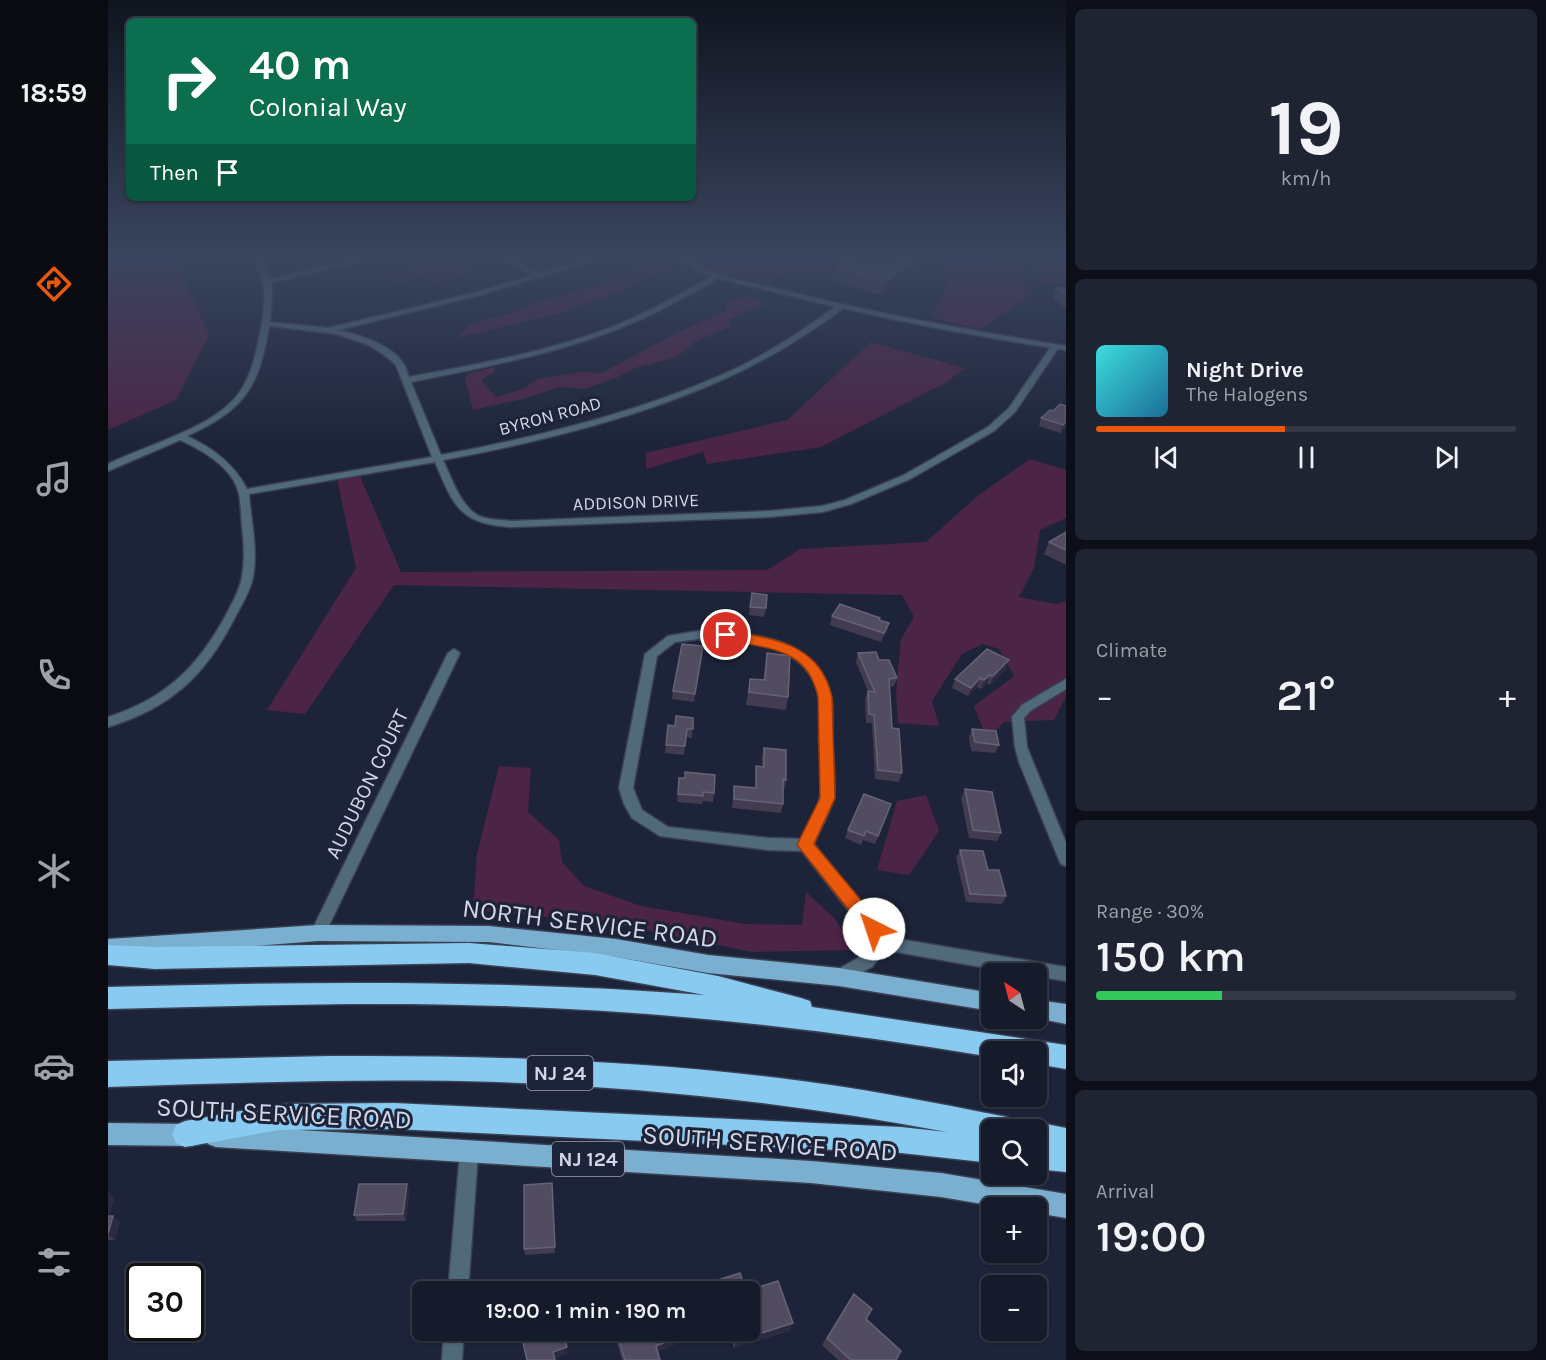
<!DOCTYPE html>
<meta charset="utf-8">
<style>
:root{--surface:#161b2b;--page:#1f2433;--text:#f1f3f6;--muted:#9ea1a9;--line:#353947;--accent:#ea580c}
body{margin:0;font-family:Karla,sans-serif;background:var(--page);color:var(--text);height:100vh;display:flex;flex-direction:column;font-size:22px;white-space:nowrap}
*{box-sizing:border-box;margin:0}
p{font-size:20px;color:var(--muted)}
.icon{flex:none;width:33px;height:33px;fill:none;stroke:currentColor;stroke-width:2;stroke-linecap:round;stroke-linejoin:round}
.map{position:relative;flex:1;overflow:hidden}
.sheet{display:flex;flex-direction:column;gap:9px;padding:9px;background:#0c0f18;width:480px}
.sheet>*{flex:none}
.banner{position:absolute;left:18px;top:18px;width:570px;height:183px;border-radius:9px;box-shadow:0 2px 4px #0004,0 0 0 2px var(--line);background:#0b6e4f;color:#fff;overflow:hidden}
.needle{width:39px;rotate:324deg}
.buttons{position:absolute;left:873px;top:963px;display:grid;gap:12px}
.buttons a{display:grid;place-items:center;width:66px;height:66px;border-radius:9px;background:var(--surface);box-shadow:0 2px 4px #0004,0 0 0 2px var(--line);font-size:30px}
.speed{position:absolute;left:18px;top:1263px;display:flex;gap:12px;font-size:30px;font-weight:700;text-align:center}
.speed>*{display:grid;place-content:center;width:78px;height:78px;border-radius:50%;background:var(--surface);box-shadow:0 2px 4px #0004,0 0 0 2px var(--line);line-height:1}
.speed .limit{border:3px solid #111;border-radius:9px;background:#fff;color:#111}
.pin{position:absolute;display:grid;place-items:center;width:51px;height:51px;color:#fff;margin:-26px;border:3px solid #fff;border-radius:50%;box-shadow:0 2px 6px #0007}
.me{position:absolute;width:66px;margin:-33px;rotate:319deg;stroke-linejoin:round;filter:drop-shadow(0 0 4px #0008)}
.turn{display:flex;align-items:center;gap:21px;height:126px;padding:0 24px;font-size:27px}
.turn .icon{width:78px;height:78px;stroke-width:2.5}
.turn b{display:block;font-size:42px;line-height:51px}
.then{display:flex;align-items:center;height:57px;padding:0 24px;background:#0003;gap:12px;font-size:22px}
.big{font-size:45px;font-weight:600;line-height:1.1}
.sheet .tile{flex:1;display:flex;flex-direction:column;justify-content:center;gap:9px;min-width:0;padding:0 21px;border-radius:9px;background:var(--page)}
.sheet .dial{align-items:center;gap:0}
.dial b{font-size:78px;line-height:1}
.song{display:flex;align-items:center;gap:18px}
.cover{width:72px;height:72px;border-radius:9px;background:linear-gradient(135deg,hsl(180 70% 55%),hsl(200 70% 35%))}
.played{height:6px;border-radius:3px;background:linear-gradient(90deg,var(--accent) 45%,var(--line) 45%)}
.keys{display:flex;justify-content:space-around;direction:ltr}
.heat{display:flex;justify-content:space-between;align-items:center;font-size:33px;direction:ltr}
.charge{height:9px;border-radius:4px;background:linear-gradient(90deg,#34c759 30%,var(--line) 0)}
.trip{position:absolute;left:304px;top:1281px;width:348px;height:60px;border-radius:9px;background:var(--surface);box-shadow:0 2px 4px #0004,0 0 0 2px var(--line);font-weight:600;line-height:60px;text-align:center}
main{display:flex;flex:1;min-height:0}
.tabs{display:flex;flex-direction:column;width:108px;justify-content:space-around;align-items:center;background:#090b11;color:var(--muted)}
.tabs .icon{width:42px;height:42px}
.tabs .current{color:var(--accent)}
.tabs b{font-size:27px;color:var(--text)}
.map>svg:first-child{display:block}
.green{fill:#4c2445}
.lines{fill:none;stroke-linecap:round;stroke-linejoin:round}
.minor-casing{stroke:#3a4155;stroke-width:3}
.tertiary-casing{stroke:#3a4155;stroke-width:3}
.primary-casing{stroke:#3a4155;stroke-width:3}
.motorway-casing{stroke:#3a4155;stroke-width:3}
.minor{fill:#516a7a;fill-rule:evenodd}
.tertiary{fill:#516a7a;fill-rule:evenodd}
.primary{fill:#7aafcf;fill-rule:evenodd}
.motorway{fill:#89caf1;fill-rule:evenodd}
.wall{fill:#433c51}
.shaded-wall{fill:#2d2b41}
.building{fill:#524c61;stroke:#666276;stroke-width:1.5}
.route{fill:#ea580c;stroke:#983908;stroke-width:1.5}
.labels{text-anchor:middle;stroke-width:6;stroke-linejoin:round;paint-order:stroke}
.far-street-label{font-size:18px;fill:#d2d7e5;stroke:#1d2439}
.shield{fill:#1d2439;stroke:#9ca1b1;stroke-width:1.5}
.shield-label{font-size:20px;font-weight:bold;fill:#d2d7e5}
.street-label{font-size:21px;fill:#d2d7e5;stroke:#1d2439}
.near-street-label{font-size:26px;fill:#d2d7e5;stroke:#1d2439}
</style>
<main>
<nav class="tabs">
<b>18:59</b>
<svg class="icon current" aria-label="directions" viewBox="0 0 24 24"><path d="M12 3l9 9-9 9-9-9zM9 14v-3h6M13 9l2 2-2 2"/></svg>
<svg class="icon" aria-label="music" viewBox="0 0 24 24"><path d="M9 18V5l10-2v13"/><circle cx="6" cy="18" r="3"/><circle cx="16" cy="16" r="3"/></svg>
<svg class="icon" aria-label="phone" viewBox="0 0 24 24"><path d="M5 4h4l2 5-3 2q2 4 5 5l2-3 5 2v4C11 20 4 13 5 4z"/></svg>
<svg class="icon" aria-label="climate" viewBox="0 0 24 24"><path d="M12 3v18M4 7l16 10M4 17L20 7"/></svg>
<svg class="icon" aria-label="car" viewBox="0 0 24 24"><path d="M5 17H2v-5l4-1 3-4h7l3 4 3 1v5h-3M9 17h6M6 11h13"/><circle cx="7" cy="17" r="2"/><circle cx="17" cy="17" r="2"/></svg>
<svg class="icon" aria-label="filters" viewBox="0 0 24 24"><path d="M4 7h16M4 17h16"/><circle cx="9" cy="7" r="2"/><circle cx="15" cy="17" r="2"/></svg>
</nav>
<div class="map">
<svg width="958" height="1360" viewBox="0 0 958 1360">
<rect width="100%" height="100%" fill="#1d2439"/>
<g class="green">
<path d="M0,258H67L101,335L68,400L2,429H0Z"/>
<path d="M542,258H558L564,266L519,288L456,312L349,338L360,325L417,309L433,300L457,295L544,265Z"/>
<path d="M579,258H781C750,266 716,274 685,267L661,282L600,271Z"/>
<path d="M820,258H895L891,266L913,269L914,280L922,285L924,293L873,329L835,321L824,316L840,284L835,259Z"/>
<path d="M349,259L360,265L364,272L327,284L319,276L289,283L280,275Z"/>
<path d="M958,263V282H931L927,271C935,262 947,263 958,263Z"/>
<path d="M642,296L657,304L621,319L622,327L588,341L568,357L527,368L508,378L476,389L452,387L415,399L365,410L357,379L361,373L388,367L385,373L373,380L388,397L415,389L430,379L474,372L494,373L566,334L617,311L619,301Z"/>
<path d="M763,342L857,368L839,382L713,447L599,464L595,452L538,469V453L679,420Z"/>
<path d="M922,459L958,470V518L932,530L926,568L911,597L948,604L958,601V697L946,720L896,722L879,740L866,706L906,676L891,649L875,644L854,654L824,701L831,726L790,723L788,692L793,639L806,617L794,595L286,585L197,714L159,710L248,568L229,479L252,476L293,572L659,570L692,549L818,542L872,494Z"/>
<path d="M391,766L423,768L420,812L451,840L454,862L476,886L533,906L638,924L694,925L698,892L727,919L747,950L644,952L508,924L365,910L369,854Z"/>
<path d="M818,795L831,831L801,875L769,870L789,801Z"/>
</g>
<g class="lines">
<g class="minor-casing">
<g id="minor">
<path d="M144,258H151L162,279L251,258H264L163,283L164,297L162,322L220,328L369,292L425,275L395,258H404L431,273L481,258H492L373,295L230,330C252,335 282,344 295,363C298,367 299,373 301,377C368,364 436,353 501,328C538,314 572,294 607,275L612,276C601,285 586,292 573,299C489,347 396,363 303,382L333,455C431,437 543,409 633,366C667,349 699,328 729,305L736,307C724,318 709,327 695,336C594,403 453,438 335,460C343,477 353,507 371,516C381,520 393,520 404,521L661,511L714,506L737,500L796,475L880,427L901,408L944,345L951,347L907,412L886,431L802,479L743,504L715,512L661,517L404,527C352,524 346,507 327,462L141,494C143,521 150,550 145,577C142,592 133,606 126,619C97,676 62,708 0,727V717C57,699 90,667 118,615C124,603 132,590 134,577C137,560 136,543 134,526C133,516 133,504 131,494C126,468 94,450 72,440L0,471V464C38,445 106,428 131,393C144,376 149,349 153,328C158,303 159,281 144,258ZM161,326L229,334L260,345L275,354L288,365L324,457L139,489C126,464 105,448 79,436C136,410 151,388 161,326Z"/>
<path d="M590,631C640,633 710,635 723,696C726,709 724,725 724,738C725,754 728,782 726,798C723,811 711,831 706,844L771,924L779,937L958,967V981L928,976V974H913L777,950L764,967L731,984L725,982L723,977L725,972L752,957L765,942L694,851L660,850L552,836L524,818L516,804L511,788L537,654L560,636ZM590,639C634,641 700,641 711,697C713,710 711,725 711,738C712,755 715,782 712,797C710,811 699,826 694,839L660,838L560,827L534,810L525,788L549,656L567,642Z"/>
<path d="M346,649L352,653L215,938L210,940L205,938L202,933L205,928L340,653Z"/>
<path d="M958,679V689L922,711L916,718L919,747L958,843V866L953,864L951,860L911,762L907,747L904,717L914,705Z"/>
<path d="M361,1144L367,1147L370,1153L360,1292H340L352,1153L355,1147Z"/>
<path d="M336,1330H356L354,1360H334Z"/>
</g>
</g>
<g class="tertiary-casing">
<path id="tertiary" d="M569,258C582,258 594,268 607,273C631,281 658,286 683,292C774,315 866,331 958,346V350C859,335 760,316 663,291C631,283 595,279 569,258Z"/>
</g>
<g class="primary-casing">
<g id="primary">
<path d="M210,925L381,926L508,939L600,955L731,968L884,993V1011L731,986L600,973L508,957L381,942L210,941L0,957V939Z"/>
<path d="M928,1000L958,1004V1024L928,1018Z"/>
<path d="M0,1123L84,1124L92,1127L95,1135L92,1143L84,1146L0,1145Z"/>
<path d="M108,1125L703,1161L833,1173L958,1194V1218L928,1213V1208H898L833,1197L703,1183L108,1147L100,1144L97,1136L100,1128Z"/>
</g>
</g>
<g class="motorway-casing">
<g id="motorway">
<path d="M361,943L487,953L610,976L693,998L702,1001L704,1007L958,1045V1069L928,1064V1052H884V1057C721,1030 558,1011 394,1006C262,1001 131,1006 0,1009V987C199,981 398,980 597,995L487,975L361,963L47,969L0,965V945L47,947Z"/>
<path d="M222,1056C372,1055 522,1060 671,1078C747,1087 823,1102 899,1117L908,1121L912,1130H884V1163L793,1153L286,1129L171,1130L77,1147L68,1143L64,1134L68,1125L77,1121L171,1104L286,1103L793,1127L839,1132C691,1104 540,1087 389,1082C260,1078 130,1083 0,1087V1061Z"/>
<path d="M928,1122L958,1128V1172L928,1169V1130H917L919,1126Z"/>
</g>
</g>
<use href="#minor" class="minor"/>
<use href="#tertiary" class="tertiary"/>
<use href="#primary" class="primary"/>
<use href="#motorway" class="motorway"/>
</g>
<g class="wall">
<path d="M792,258H810L807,271L775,295L724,281L726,268L780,266Z"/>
<path d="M948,288H958V310L945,298Z"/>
<path d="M933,418L958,427L952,433L931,426Z"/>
<path d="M958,532V565L936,554L941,542Z"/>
<path d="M644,593L658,608L656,617L641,615Z"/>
<path d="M724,616L772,618V620L781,623L779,632L773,642L722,625Z"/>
<path d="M595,646L586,702L564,699L565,691Z"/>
<path d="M659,653L680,697L678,710L638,705L642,679L655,680Z"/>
<path d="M750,653L771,660L789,678L786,686L781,687L784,728L794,773L791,782L767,779L764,723H758L757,699L760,691L748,662Z"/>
<path d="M898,669L882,685L879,683L873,689L869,687L860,696L844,688L847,679Z"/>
<path d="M585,718L584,738L578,737L576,755L557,753L560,725L567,726Z"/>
<path d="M864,729L891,745L887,753L863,751L861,737Z"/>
<path d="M656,748L678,780L677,788H675V804L673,813L624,808L626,786L647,788V774L648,766L654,767V756Z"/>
<path d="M571,778L606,793L605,802L595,801L594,804L569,802Z"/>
<path d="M857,789L893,833L889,841L861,838L853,798Z"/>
<path d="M783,804L767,844L755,840L753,845L737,838L740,830Z"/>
<path d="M852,850L880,870L898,896L894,904L858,902L848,858Z"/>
<path d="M444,1183L447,1253L417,1255L416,1249Z"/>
<path d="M299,1184L301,1190L298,1221H249L246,1215Z"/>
<path d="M0,1192L6,1199L1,1216H5L12,1222L7,1240H0Z"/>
<path d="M632,1273L638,1291L670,1281L685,1323L681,1331L626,1348L620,1330H642V1292H609L608,1289L610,1280Z"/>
<path d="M741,1302L758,1319L788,1360H730L714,1345Z"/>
<path d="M505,1330H584L582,1338L550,1351L552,1360H514Z"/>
</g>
<g class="shaded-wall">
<path d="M809,258H810L807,271L775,295L778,281Z"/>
<path d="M958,422V427L952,433L955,425Z"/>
<path d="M781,623L779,632L773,642L776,633Z"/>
<path d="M901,660L898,669L882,685L885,676Z"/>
<path d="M882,675L879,683L873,689L876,680Z"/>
<path d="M872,678L869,687L860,696L863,688Z"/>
<path d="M299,1184L301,1190L298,1221L295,1214Z"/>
<path d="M0,1192L6,1199L0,1221Z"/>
<path d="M5,1216L12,1222L7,1240L0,1234Z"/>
<path d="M685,1323L681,1331L626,1348L629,1341Z"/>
<path d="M584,1331L582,1338L546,1353L548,1346Z"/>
<path d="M459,1347V1354L446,1359L445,1352Z"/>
</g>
<g class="building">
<path d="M792,258H809L778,281L726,268L739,259L769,267L772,265L780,266Z"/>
<path d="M948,288H958V296Z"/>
<path d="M952,404L958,406V422L955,425L933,418L942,410L945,411Z"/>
<path d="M958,532V550L941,542Z"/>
<path d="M644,593L659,595L658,608L642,607Z"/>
<path d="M732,604L772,618L771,620L781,623L776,633L724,616Z"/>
<path d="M574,644L595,646L587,694L565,691Z"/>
<path d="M879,649L901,660L885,676L882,675L876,680L872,678L863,688L847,679Z"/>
<path d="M768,652L771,660H781L789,678L781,679L784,728L791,729L794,773L770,770L766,715L761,714L760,691L767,692L750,653Z"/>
<path d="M659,653L682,656L680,697L641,692L642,679L657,680Z"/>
<path d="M568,716L585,718V729H579L577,746L558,745L560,725L567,726Z"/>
<path d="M864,729L888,731L891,745L867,742Z"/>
<path d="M656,748L678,750V780L675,779V804L626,799V786L648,788V766L656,767Z"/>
<path d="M577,772L607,775L606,793L595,792V796L570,794L571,778H577Z"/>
<path d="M857,789L884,792L893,833L865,830Z"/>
<path d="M756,794L783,804L770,836L758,831L756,836L740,830Z"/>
<path d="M852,850L875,851L880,870H891L898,896L862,894Z"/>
<path d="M444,1183L447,1247L416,1249V1185Z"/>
<path d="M251,1184H299L295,1214L246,1215Z"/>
<path d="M0,1216H5L0,1234Z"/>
<path d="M632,1273L638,1291L670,1281L685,1323L629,1341L626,1330H642V1292H614L610,1280Z"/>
<path d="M569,1288L570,1292H559Z"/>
<path d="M746,1294L764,1309L758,1319L793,1351L788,1360H743L719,1338Z"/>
<path d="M412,1330H455L459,1347L445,1352L447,1360H419Z"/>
<path d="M508,1330H584V1331L548,1346L552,1360H517Z"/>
</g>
<linearGradient id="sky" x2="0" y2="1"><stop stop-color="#10141f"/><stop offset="0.57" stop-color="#3a455f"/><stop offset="1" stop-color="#3a455f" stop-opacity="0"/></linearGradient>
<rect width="958" height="449" fill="url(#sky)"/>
<path class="route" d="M618,631C665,638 712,643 724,697L727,798L706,844L772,923L775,929L772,934L766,936L760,934L689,845L712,798L710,697C699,644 655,650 613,638L611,635L613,632Z"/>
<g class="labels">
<g class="far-street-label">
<text transform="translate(442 416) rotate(-15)" y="6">BYRON ROAD</text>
<text transform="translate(528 502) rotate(-2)" y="6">ADDISON DRIVE</text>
</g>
<g class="shield">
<rect x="419" y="1056" width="66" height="34" rx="4.5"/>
<rect x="444" y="1142" width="72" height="34" rx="4.5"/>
</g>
<g class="shield-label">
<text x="452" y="1080">NJ 24</text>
<text x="480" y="1166">NJ 124</text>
</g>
<g class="street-label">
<text transform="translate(259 784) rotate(-64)" y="7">AUDUBON COURT</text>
</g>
<g class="near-street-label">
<text transform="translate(482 923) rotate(7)" y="9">NORTH SERVICE ROAD</text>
<text transform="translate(176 1113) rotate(3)" y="9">SOUTH SERVICE ROAD</text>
<text transform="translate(662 1143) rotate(4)" y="9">SOUTH SERVICE ROAD</text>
</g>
</g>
</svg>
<div class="buttons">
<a><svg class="needle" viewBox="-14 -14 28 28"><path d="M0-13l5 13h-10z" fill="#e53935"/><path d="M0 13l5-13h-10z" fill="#9ea1a9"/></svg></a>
<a><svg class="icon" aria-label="sound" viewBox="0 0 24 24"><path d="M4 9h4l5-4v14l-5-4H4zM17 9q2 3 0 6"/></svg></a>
<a><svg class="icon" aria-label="search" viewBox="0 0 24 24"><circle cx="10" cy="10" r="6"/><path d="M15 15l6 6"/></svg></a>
<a>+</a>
<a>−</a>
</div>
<div class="speed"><div class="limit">30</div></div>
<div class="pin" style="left:618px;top:635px;background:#d93025"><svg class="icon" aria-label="arrive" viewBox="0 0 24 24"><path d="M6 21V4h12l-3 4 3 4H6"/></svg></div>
<svg class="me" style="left:766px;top:929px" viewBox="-20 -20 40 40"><circle r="19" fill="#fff"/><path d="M0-13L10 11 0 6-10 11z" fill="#ea580c"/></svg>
<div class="trip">19:00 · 1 min · 190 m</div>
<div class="banner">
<div class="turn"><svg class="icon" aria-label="right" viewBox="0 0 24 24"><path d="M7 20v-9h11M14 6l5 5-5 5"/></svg><div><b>40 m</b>Colonial Way</div></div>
<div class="then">Then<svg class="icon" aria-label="arrive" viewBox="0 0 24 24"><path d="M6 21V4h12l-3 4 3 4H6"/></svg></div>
</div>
</div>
<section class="sheet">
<div class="tile dial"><b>19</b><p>km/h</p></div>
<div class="tile">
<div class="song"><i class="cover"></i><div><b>Night Drive</b><p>The Halogens</p></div></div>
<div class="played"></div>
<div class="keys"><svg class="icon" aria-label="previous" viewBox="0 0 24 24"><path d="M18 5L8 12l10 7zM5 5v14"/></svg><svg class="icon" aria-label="pause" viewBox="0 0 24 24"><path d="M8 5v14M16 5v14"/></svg><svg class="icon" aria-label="next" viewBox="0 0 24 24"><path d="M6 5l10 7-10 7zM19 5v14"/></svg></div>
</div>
<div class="tile"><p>Climate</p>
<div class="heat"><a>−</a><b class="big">21°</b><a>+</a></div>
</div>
<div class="tile"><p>Range · 30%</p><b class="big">150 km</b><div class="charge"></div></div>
<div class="tile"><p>Arrival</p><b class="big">19:00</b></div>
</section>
</main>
